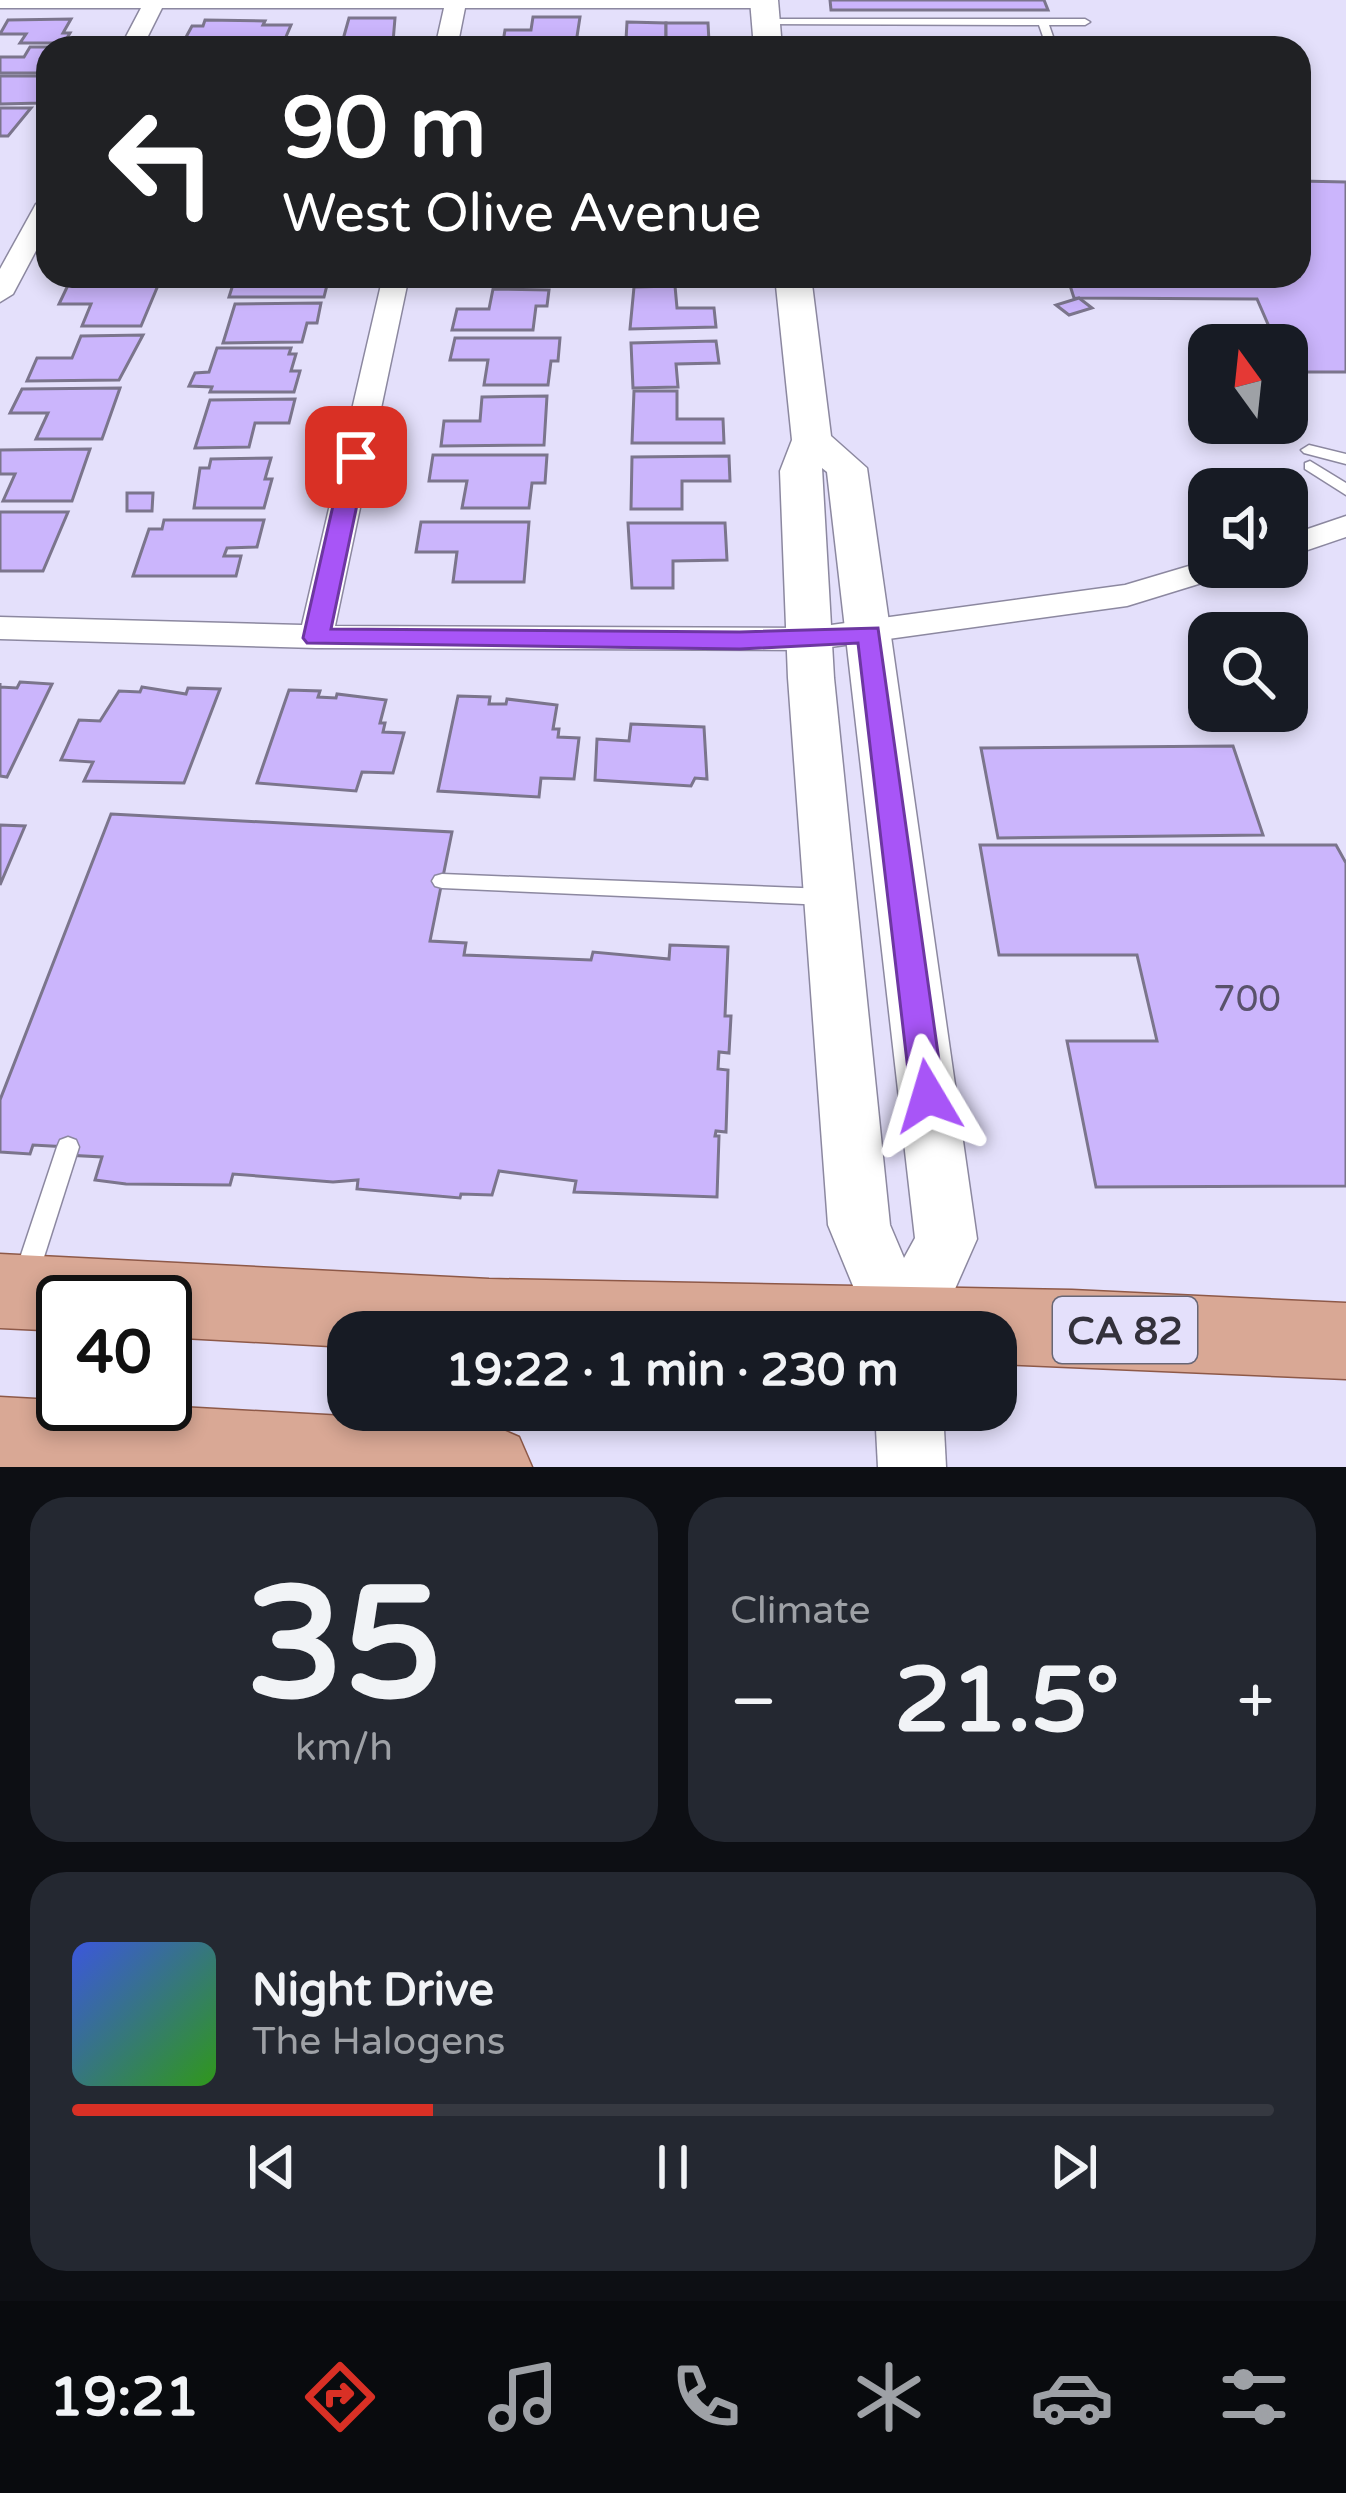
<!DOCTYPE html>
<meta charset="utf-8">
<style>
:root{--surface:#171b24;--page:#242831;--text:#f1f3f6;--muted:#9ea1a6;--line:#363941;--accent:#d93025}
body{margin:0;font-family:"Varela Round",sans-serif;background:var(--page);color:var(--text);height:100vh;display:flex;flex-direction:column;font-size:45px;white-space:nowrap}
*{box-sizing:border-box;margin:0}
p{font-size:39px;color:var(--muted)}
.icon{flex:none;width:66px;height:66px;fill:none;stroke:currentColor;stroke-width:2;stroke-linecap:round;stroke-linejoin:round}
.map{position:relative;height:1467px;overflow:hidden}
.panel{display:flex;flex-direction:column;gap:30px;padding:30px;background:#0d0f14;flex:1}
.panel>*{flex:none}
.hud{position:absolute;left:36px;top:36px;width:1275px;height:252px;border-radius:36px;box-shadow:0 6px 18px #0003;background:#202124;color:#fff;overflow:hidden}
.needle{width:78px;rotate:345deg}
.tools{position:absolute;left:1188px;top:324px;display:grid;gap:24px}
.tools a{display:grid;place-items:center;width:120px;height:120px;border-radius:24px;background:var(--surface);box-shadow:0 6px 18px #0003;font-size:60px}
.speed{position:absolute;left:36px;top:1275px;display:flex;gap:24px;font-size:60px;font-weight:700;text-align:center}
.speed>*{display:grid;place-content:center;width:156px;height:156px;border-radius:50%;background:var(--surface);box-shadow:0 6px 18px #0003;line-height:1}
.speed .limit{border:6px solid #111;border-radius:18px;background:#fff;color:#111}
.pin{position:absolute;display:grid;place-items:center;width:102px;height:102px;color:#fff;margin:-51px;border-radius:24px;box-shadow:0 6px 18px #0006}
.me{position:absolute;width:132px;margin:-66px;rotate:353deg;stroke-linejoin:round;filter:drop-shadow(0 0 9px #0008)}
.turn{display:flex;align-items:center;gap:42px;height:252px;padding:0 48px;font-size:54px}
.turn .icon{width:156px;height:156px;stroke-width:2.5}
.turn b{display:block;font-size:84px;line-height:102px}
.big{font-size:90px;font-weight:800;line-height:1.1}
.panel .tile{flex:1;display:flex;flex-direction:column;justify-content:center;gap:18px;min-width:0;padding:0 42px;border-radius:36px;background:var(--page)}
.panel .dial{align-items:center;gap:0}
.dial b{font-size:156px;line-height:1}
.song{display:flex;align-items:center;gap:36px}
.cover{width:144px;height:144px;border-radius:18px;background:linear-gradient(135deg,hsl(230 70% 55%),hsl(110 70% 35%))}
.played{height:12px;border-radius:6px;background:linear-gradient(90deg,var(--accent) 30%,var(--line) 30%)}
.keys{display:flex;justify-content:space-around;direction:ltr}
.heat{display:flex;justify-content:space-between;align-items:center;font-size:66px;direction:ltr}
.panel .tiles{flex:1;display:grid;gap:30px;grid-template-columns:1fr 1fr}
.tile:last-child{grid-column:span 2}
.trip{position:absolute;left:327px;top:1311px;width:690px;height:120px;border-radius:36px;background:var(--surface);box-shadow:0 6px 18px #0003;font-weight:800;line-height:120px;text-align:center}
.tab-bar{display:flex;height:192px;justify-content:space-around;align-items:center;background:#090b0e;color:var(--muted)}
.tab-bar .icon{width:84px;height:84px}
.tab-bar .active{color:var(--accent)}
.tab-bar b{font-size:54px;color:var(--text)}
.map>svg:first-child{display:block}
.building{fill:#cbb5fc;stroke:#7b758c;stroke-width:3}
.lines{fill:none;stroke-linecap:round;stroke-linejoin:round}
.service-casing{stroke:#8c88a0;stroke-width:3}
.minor-casing{stroke:#8c88a0;stroke-width:3}
.tertiary-casing{stroke:#8c88a0;stroke-width:3}
.primary-casing{stroke:#8e5948;stroke-width:3}
.service{fill:#fff;fill-rule:evenodd}
.minor{fill:#fff;fill-rule:evenodd}
.tertiary{fill:#fff;fill-rule:evenodd}
.primary{fill:#d9a895;fill-rule:evenodd}
.route{fill:#a855f7;stroke:#6d37a1;stroke-width:3}
.labels{text-anchor:middle;stroke-width:12;stroke-linejoin:round;paint-order:stroke}
.number-label{font-size:36px;fill:#59526b}
.shield{fill:#e4e0fb;stroke:#686675;stroke-width:3}
.shield-label{font-size:39px;font-weight:bold;fill:#33313b}
</style>
<div class="map">
<svg width="1346" height="1467" viewBox="0 0 1346 1467">
<rect width="100%" height="100%" fill="#e4e0fb"/>
<g class="building">
<path d="M830,0H1044L1048,10H831Z"/>
<path d="M533,17H580L576,43L503,42L505,30H531Z"/>
<path d="M349,18H395L393,42L342,43Z"/>
<path d="M71,19L63,33H70L64,43H20L26,34H0L8,20Z"/>
<path d="M205,20L265,21L263,25H291L285,39H185L192,26H203Z"/>
<path d="M627,22L666,23V40H626Z"/>
<path d="M666,23H708L709,42L666,38Z"/>
<path d="M30,47H74L48,48V73H0V57H24Z"/>
<path d="M0,76H48L41,90L48,93L42,103L0,104Z"/>
<path d="M0,108H31L8,136H0Z"/>
<path d="M1299,181L1346,182V372H1289L1287,345H1277L1257,299L1074,298L1067,276H1299Z"/>
<path d="M246,276H318L329,277L324,297H229L235,278Z"/>
<path d="M461,276H554V280Z"/>
<path d="M69,283H159L141,326H82L91,304H59Z"/>
<path d="M675,286L677,308H714L716,327L630,329L634,287Z"/>
<path d="M493,289L549,290L547,306H536L533,330H452L457,309H489Z"/>
<path d="M1079,298L1092,308L1069,315L1056,305Z"/>
<path d="M321,303L317,323H307L302,342L223,343L235,304Z"/>
<path d="M143,335L119,380L27,381L37,358H72L81,336Z"/>
<path d="M455,338H560L558,361H551L548,385H484L488,360H450Z"/>
<path d="M716,341L719,363L676,364L678,387L633,388L631,343Z"/>
<path d="M217,348H291L289,354H296L291,371H300L294,392H210L212,387L189,386L195,373L209,372Z"/>
<path d="M120,388L102,439H36L48,413H10L22,389Z"/>
<path d="M634,391H677V419H723L724,443H632Z"/>
<path d="M547,396L544,445L441,446L444,421H480L482,397Z"/>
<path d="M295,399L289,423H255L249,447L195,448L210,400Z"/>
<path d="M90,449L72,501H3L15,474H0V450Z"/>
<path d="M433,455H547L545,483H532L529,508H462L467,481H429Z"/>
<path d="M729,456L730,481H682V509H631L632,457Z"/>
<path d="M271,458L265,479H272L264,508H194L200,468H209L211,459Z"/>
<path d="M127,493H153L152,511H127Z"/>
<path d="M0,512H68L43,571H0Z"/>
<path d="M164,520H264L257,547L227,548L224,556H241L236,576H133L149,529H162Z"/>
<path d="M421,522H529L524,582H453L457,552H416Z"/>
<path d="M628,523H725L727,560L673,561V588H632Z"/>
<path d="M20,682L52,684L7,777L0,776V683V687L17,688Z"/>
<path d="M142,687L186,694L188,688L220,689L184,783L84,781L93,762L61,760L79,720L100,721L119,691L140,692Z"/>
<path d="M289,690L320,691L318,697L336,698L337,694L386,700L380,723H385L383,732L404,733L393,773L362,772L356,791L257,783Z"/>
<path d="M458,696L490,697L489,704H506L507,699L557,705L553,729H559L558,737L579,738L574,779L541,778L539,797L438,791Z"/>
<path d="M631,724L704,727L707,779L695,778L691,786L595,780L597,739L629,741Z"/>
<path d="M1233,746L1263,835L998,838L981,748Z"/>
<path d="M111,814L452,832L430,941L466,943L464,955L591,960L593,952L669,959L670,945L728,947L725,1016H731L729,1053L719,1052L718,1069L728,1070L726,1132L716,1131L715,1136H719L717,1197L574,1192L576,1181L499,1171L492,1195L461,1194L460,1198L357,1189L358,1180L333,1182L233,1174L230,1185L126,1184L95,1180L102,1157L66,1155L68,1147L33,1145L30,1154L0,1152V1100Z"/>
<path d="M0,825L25,826L0,885Z"/>
<path d="M980,845H1336L1346,863V1186L1096,1187L1067,1041H1157L1137,955H999Z"/>
</g>
<g class="lines">
<g class="service-casing">
<g id="service">
<path d="M766,19H1085L1090,22L1085,25H1049L1057,48H1047L1039,25L762,24V20Z"/>
<path d="M1309,445L1346,454V464L1304,453L1301,450Z"/>
<path d="M1310,461L1346,483V495L1305,469V463Z"/>
<path d="M442,874L827,889L834,892L837,897L834,902L827,905L442,888L435,886L432,881L435,876Z"/>
<path d="M68,1137L76,1140L79,1147L37,1279L33,1287L25,1290L17,1287L13,1279L57,1147L60,1140Z"/>
</g>
</g>
<g class="minor-casing">
<g id="minor">
<path d="M0,0H773L774,2L764,8H465L457,48H435L444,8H162L142,48H120L141,8H0Z"/>
<path d="M48,197V228L13,294L0,302V269L36,204Z"/>
<path d="M383,276H409L335,626L809,628L1125,585L1209,560V567H1236L1231,574L1127,606L809,650L316,648L0,639V617L302,625Z"/>
<path d="M1346,516V537L1287,557V536Z"/>
</g>
</g>
<g class="tertiary-casing">
<g id="tertiary">
<path d="M750,0H778L782,48H754Z"/>
<path d="M775,276H811L831,436L867,468L977,1239L936,1332H872L828,1225L788,678L780,471L792,440ZM822,468L827,472L915,1238L904,1258L890,1225L834,678Z"/>
<path d="M875,1410H943L946,1467H878Z"/>
</g>
</g>
<g class="primary-casing">
<g id="primary">
<path d="M0,1254L489,1279L1072,1290L1346,1303V1379L996,1364V1332H348V1347L165,1337V1302H63V1331L0,1328Z"/>
<path d="M0,1397L489,1424L519,1437L532,1467H0Z"/>
</g>
</g>
<use href="#service" class="service"/>
<use href="#minor" class="minor"/>
<use href="#tertiary" class="tertiary"/>
<use href="#primary" class="primary"/>
</g>
<path class="route" d="M356,450L367,457L331,629L740,632L878,628L944,1096L939,1106L928,1110L916,1106L911,1096L858,643L740,649L307,643L303,638L344,457Z"/>
<g class="labels">
<g class="number-label">
<text x="1247" y="1011">700</text>
</g>
<rect class="shield" x="1053" y="1297" width="144" height="66" rx="9"/>
<g class="shield-label">
<text x="1125" y="1344">CA 82</text>
</g>
</g>
</svg>
<div class="tools">
<a><svg class="needle" viewBox="-14 -14 28 28"><path d="M0-13l5 13h-10z" fill="#e53935"/><path d="M0 13l5-13h-10z" fill="#9ea1a6"/></svg></a>
<a><svg class="icon" aria-label="sound" viewBox="0 0 24 24"><path d="M4 9h4l5-4v14l-5-4H4zM17 9q2 3 0 6"/></svg></a>
<a><svg class="icon" aria-label="search" viewBox="0 0 24 24"><circle cx="10" cy="10" r="6"/><path d="M15 15l6 6"/></svg></a>
</div>
<div class="speed"><div class="limit">40</div></div>
<div class="pin" style="left:356px;top:457px;background:#d93025"><svg class="icon" aria-label="arrive" viewBox="0 0 24 24"><path d="M6 21V4h12l-3 4 3 4H6"/></svg></div>
<svg class="me" style="left:928px;top:1096px" viewBox="-20 -20 40 40"><path d="M0-17L14 15 0 8-14 15z" fill="#a855f7" stroke="#fff" stroke-width="4"/></svg>
<div class="trip">19:22 · 1 min · 230 m</div>
<div class="hud">
<div class="turn"><svg class="icon" aria-label="left" viewBox="0 0 24 24"><path d="M17 20v-9H6M10 6l-5 5 5 5"/></svg><div><b>90 m</b>West Olive Avenue</div></div>
</div>
</div>
<section class="panel">
<div class="tiles">
<div class="tile dial"><b>35</b><p>km/h</p></div>
<div class="tile"><p>Climate</p>
<div class="heat"><a>−</a><b class="big">21.5°</b><a>+</a></div>
</div>
<div class="tile">
<div class="song"><i class="cover"></i><div><b>Night Drive</b><p>The Halogens</p></div></div>
<div class="played"></div>
<div class="keys"><svg class="icon" aria-label="previous" viewBox="0 0 24 24"><path d="M18 5L8 12l10 7zM5 5v14"/></svg><svg class="icon" aria-label="pause" viewBox="0 0 24 24"><path d="M8 5v14M16 5v14"/></svg><svg class="icon" aria-label="next" viewBox="0 0 24 24"><path d="M6 5l10 7-10 7zM19 5v14"/></svg></div>
</div>
</div>
</section>
<nav class="tab-bar">
<b>19:21</b>
<svg class="icon active" aria-label="directions" viewBox="0 0 24 24"><path d="M12 3l9 9-9 9-9-9zM9 14v-3h6M13 9l2 2-2 2"/></svg>
<svg class="icon" aria-label="music" viewBox="0 0 24 24"><path d="M9 18V5l10-2v13"/><circle cx="6" cy="18" r="3"/><circle cx="16" cy="16" r="3"/></svg>
<svg class="icon" aria-label="phone" viewBox="0 0 24 24"><path d="M5 4h4l2 5-3 2q2 4 5 5l2-3 5 2v4C11 20 4 13 5 4z"/></svg>
<svg class="icon" aria-label="climate" viewBox="0 0 24 24"><path d="M12 3v18M4 7l16 10M4 17L20 7"/></svg>
<svg class="icon" aria-label="car" viewBox="0 0 24 24"><path d="M5 17H2v-5l4-1 3-4h7l3 4 3 1v5h-3M9 17h6M6 11h13"/><circle cx="7" cy="17" r="2"/><circle cx="17" cy="17" r="2"/></svg>
<svg class="icon" aria-label="filters" viewBox="0 0 24 24"><path d="M4 7h16M4 17h16"/><circle cx="9" cy="7" r="2"/><circle cx="15" cy="17" r="2"/></svg>
</nav>
